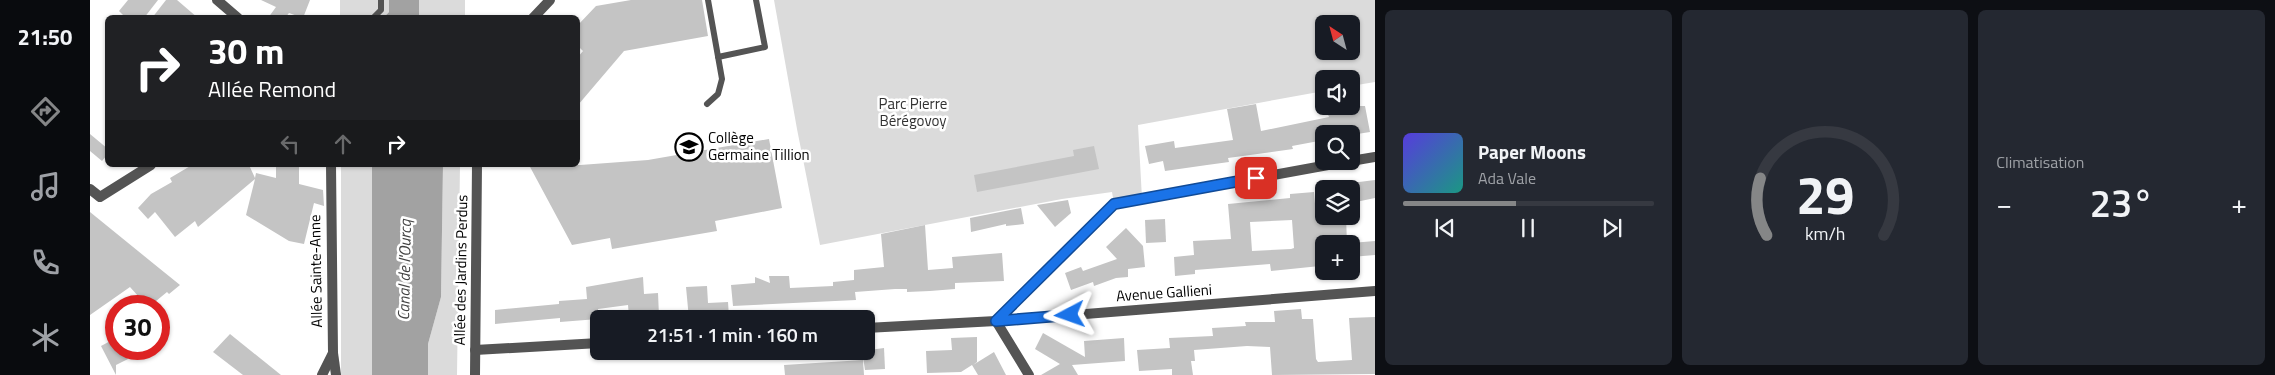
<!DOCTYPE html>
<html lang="fr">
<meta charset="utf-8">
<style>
:root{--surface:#171b24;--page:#242831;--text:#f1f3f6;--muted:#9ea1a6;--line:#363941;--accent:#858687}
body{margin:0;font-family:"Titillium Web",sans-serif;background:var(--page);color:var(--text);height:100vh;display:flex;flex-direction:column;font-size:19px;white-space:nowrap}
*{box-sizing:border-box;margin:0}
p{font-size:16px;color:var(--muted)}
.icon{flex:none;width:28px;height:28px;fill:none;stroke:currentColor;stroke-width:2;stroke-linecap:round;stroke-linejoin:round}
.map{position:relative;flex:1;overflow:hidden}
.sheet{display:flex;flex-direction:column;gap:10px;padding:10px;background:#0d0f14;width:900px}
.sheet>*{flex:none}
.guide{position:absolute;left:15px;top:15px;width:475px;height:152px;border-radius:8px;box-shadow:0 1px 4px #0004;background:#202124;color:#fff;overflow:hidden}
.needle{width:32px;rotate:324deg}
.fabs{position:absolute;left:1225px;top:15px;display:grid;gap:10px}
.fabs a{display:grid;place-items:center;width:45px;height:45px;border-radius:8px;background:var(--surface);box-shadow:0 1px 4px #0004;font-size:25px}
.speed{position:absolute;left:15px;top:295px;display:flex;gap:10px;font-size:25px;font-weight:700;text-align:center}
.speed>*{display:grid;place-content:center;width:65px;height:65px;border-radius:50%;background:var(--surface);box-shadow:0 1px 4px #0004;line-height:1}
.speed .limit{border:8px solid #d22;background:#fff;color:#111}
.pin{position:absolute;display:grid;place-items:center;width:42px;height:42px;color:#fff;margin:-21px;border-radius:10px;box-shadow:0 2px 8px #0006}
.me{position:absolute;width:55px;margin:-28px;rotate:266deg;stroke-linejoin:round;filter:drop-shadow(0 0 4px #0008)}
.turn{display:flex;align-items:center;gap:18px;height:105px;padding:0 20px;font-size:22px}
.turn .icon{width:65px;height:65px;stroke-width:2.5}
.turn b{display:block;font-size:35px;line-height:42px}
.lanes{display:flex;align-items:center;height:48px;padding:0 20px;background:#0003;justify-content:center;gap:25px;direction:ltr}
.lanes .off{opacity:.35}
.big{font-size:38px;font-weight:600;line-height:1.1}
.sheet .card{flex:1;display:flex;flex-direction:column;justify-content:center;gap:8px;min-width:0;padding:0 18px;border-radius:8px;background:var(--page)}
.sheet .dial{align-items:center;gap:0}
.dial svg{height:130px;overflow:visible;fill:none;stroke:var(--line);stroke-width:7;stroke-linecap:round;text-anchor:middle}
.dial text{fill:var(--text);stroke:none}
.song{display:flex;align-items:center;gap:15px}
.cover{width:60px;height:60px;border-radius:8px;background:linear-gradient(135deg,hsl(250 70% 55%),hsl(170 70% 35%))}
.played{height:5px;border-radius:2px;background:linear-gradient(90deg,var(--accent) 45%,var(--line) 45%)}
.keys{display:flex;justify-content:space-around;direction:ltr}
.heat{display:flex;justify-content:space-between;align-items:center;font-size:28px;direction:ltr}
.sheet .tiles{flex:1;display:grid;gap:10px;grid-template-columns:repeat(3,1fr)}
.trip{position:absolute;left:500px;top:310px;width:285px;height:50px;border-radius:8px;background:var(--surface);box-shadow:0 1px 4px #0004;font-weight:600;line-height:50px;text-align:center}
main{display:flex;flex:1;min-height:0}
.tab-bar{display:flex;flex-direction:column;width:90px;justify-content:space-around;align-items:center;background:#090b0e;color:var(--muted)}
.tab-bar .icon{width:35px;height:35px}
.tab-bar .selected{color:var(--accent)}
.tab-bar b{font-size:22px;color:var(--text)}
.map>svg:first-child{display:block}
.green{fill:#dbdbdb;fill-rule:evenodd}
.water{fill:#a2a2a2}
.building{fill:#c4c4c4;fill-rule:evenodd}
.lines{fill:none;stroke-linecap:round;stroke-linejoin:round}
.service{stroke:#545454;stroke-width:6}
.minor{stroke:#545454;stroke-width:10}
.route-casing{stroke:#114b97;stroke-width:12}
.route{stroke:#1a73e8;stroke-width:9}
.labels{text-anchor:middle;stroke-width:5;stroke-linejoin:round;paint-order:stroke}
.park-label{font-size:15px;fill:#323232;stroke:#fff}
.poi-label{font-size:15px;fill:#000;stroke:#fff;text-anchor:start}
.street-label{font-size:15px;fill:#000;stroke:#fff}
.water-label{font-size:16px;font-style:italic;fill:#434343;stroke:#fff}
</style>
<main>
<nav class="tab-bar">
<b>21:50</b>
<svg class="icon selected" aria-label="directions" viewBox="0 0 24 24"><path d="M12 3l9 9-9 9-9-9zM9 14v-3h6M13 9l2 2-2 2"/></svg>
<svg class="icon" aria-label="music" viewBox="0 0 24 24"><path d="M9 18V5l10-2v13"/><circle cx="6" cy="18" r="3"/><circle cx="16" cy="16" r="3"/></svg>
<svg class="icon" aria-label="phone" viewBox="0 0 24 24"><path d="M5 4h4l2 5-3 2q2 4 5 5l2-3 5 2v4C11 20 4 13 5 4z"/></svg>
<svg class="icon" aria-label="climate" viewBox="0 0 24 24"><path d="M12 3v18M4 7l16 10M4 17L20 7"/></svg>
</nav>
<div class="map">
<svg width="1285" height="375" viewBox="0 0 1285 375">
<rect width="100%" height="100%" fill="#fff"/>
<g class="green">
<path d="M250,0H299V12L294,17H250Z"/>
<rect x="329" y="0" width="46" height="17"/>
<path d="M684,0H1285V82L1261,86V79H1234V91L1048,125L1052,199L1024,204L1022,192L972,199L730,245L707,129ZM1234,24H1261V51H1234Z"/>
<rect x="251" y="165" width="31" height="210"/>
<path d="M353,165H370L367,375H338V344L351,297Z"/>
</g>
<g class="water">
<path d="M299,0H329V17H294L299,12Z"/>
<path d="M282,165H353L351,297L338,344V375H282Z"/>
</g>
<g class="building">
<path d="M38,0H68L54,18H36L29,11Z"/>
<path d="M76,0H87L108,18H62Z"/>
<path d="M171,0H220L213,18L199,13L195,18H178L186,7Z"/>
<path d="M541,0H612L618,36L534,51L488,105V57L493,51L488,46V25L506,6Z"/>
<path d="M1166,104L1171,131L1239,117L1237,112L1255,109V106H1275L1280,132L1261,135V134H1234V140L1202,146L1203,149L1138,158L1139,162L1117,165L1075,171L1073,161L1059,164L1055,146L1084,141L1085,148L1143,140L1137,109Z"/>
<path d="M0,134L18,149V154L12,161L0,151Z"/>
<path d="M679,139L692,208L625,221L627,231L522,249L520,238L482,245L439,165H490L558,160Z"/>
<path d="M1004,146L1009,169L887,192L884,175L984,156L983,150Z"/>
<path d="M102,165H159L165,178L166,173L186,178V165H209V184L233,190L234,206L224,203L214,244L199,241L156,215L165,179L108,227L105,221L85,237L65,212L58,219L48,208L61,194L82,182L80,178Z"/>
<path d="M1285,180V198L1261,203V183Z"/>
<path d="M1224,192L1226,215L1256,216L1257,244H1228L1230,266L1181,271L1180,264L1105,270V274L1085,276L1084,257L1104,255L1103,241L1141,239L1138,204L1200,198V194ZM1202,220L1204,248L1201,249L1162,251L1160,222Z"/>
<path d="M978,200L981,213L965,227L947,205Z"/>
<path d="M931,208L934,224L916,226V224L881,232L880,218Z"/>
<path d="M0,212L64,264L90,285L79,294L77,292L60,306H57L40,287L0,315Z"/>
<path d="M1075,219L1076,242L1056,243L1055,220Z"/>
<path d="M835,225L838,270L863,268L862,257L912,253L914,281L865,283V289L840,291L817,292V289H805L765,292L766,300L643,306L641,285L665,283V277L680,283L679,276H699L700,288L743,286V282L764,280V270L794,267L791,234Z"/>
<path d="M1036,228L1053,246L1055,267L1038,269V277L1026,278L1004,286L1003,282L981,290L975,273L991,267L993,271L1027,259L1016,247Z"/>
<path d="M1285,241V255L1261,257V243Z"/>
<path d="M553,277L554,294L568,293L569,316L539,317L538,305L508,309V319L470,322V318L405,324V310L469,304V301L497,299L496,287Z"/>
<path d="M617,286L618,303L638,302L639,317L599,319L596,287Z"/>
<path d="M1211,309L1212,319H1223L1226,359L1228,362L1262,360L1259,318L1285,317V374L1182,375L1180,347L1157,346L1104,350L1105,361H1101L1103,375H1082V369L1049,371L1047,350L1080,348L1079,338L1123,336L1122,328L1156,326L1155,322H1185L1184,311Z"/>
<path d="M953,333L995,357L994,341L1034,338L1035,361L982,365L988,375H951L970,364L945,349Z"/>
<path d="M140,334L191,375H153L123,352Z"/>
<path d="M887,337V362L883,365L904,352L916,375H888L882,365L871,372L837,373L836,351L862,350L861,338Z"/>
<path d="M26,338V349H33L38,359L26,365V375L11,346Z"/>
<path d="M794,348L795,369L775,370L772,351Z"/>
<path d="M773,360L774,375H695L694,365Z"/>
</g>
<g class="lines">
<g class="service">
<path d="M283,18L291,10V0"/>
<path d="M628,57L675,47L666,0"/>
<path d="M617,104L628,94L632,79L618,0"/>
</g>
<g class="minor">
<path d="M127,0L148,18"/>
<path d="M443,18L460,0"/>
<path d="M1261,161L1285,157"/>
<path d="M0,189L10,197L61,165"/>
<path d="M776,328L906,321L1285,291"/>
<path d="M385,350L509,343"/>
<path d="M243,353L246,375"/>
<path d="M232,375L243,353L241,165"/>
<path d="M385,375L387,165"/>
<path d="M939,375L906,321L1024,204L1260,161"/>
</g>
</g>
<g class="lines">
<g class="route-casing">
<path id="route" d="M980,315L906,321L1024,204L1166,178"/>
</g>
<use href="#route" class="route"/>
</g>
<defs>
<g id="school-ring" transform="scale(1.4375)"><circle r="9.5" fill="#fff" stroke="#000" stroke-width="1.5"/><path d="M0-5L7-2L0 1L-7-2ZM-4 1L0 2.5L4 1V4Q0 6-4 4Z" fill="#000"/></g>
</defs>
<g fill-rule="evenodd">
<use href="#school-ring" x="599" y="147"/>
</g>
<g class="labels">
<g class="park-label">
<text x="823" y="109">Parc Pierre<tspan x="823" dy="17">Bérégovoy</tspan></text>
</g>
<g class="poi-label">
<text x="618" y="143">Collège<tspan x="618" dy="17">Germaine Tillion</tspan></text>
</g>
<g class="street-label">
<text transform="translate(371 270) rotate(-89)" y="5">Allée des Jardins Perdus</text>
<text transform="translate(226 271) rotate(-91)" y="5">Allée Sainte-Anne</text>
<text transform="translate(1074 293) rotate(-4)" y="5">Avenue Gallieni</text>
</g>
<g class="water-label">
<text transform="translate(314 270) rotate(-89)" y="6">Canal de l'Ourcq</text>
</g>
</g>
</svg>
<div class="fabs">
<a><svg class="needle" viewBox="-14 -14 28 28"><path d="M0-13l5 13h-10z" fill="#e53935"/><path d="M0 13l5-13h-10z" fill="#9ea1a6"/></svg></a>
<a><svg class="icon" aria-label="sound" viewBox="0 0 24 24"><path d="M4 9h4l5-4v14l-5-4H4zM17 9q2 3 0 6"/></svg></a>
<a><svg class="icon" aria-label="search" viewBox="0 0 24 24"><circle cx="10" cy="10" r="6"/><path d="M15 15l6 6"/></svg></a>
<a><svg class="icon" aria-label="layers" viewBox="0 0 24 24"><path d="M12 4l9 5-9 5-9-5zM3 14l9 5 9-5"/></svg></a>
<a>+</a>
</div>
<div class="speed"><div class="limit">30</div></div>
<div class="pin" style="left:1166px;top:178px;background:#d93025"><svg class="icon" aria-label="arrive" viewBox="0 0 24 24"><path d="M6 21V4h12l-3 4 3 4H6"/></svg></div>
<svg class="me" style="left:980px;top:315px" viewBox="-20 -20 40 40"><path d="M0-17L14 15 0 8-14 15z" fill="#1a73e8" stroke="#fff" stroke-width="4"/></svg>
<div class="trip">21:51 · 1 min · 160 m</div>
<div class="guide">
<div class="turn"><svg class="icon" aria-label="right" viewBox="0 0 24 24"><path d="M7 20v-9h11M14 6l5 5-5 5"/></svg><div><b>30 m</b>Allée Remond</div></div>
<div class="lanes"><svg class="icon off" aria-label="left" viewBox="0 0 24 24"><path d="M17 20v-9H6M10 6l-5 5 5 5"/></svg><svg class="icon off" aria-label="ahead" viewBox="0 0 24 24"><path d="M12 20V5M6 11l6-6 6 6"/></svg><svg class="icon" aria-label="right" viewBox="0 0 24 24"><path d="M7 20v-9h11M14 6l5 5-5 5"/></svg></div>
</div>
</div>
<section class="sheet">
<div class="tiles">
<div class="card">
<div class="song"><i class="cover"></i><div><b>Paper Moons</b><p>Ada Vale</p></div></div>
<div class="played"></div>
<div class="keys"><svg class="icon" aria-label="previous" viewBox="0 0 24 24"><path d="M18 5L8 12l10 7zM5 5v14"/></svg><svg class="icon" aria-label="pause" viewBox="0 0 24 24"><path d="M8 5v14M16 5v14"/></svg><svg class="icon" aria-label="next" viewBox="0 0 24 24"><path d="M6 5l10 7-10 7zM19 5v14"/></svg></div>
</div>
<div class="card dial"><svg viewBox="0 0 100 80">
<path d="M14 69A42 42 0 1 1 86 69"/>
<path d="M14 69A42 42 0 0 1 10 34" stroke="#858687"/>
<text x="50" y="56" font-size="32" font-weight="700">29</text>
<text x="50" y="72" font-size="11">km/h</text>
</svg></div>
<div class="card"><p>Climatisation</p>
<div class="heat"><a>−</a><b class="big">23°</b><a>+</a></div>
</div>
</div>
</section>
</main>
